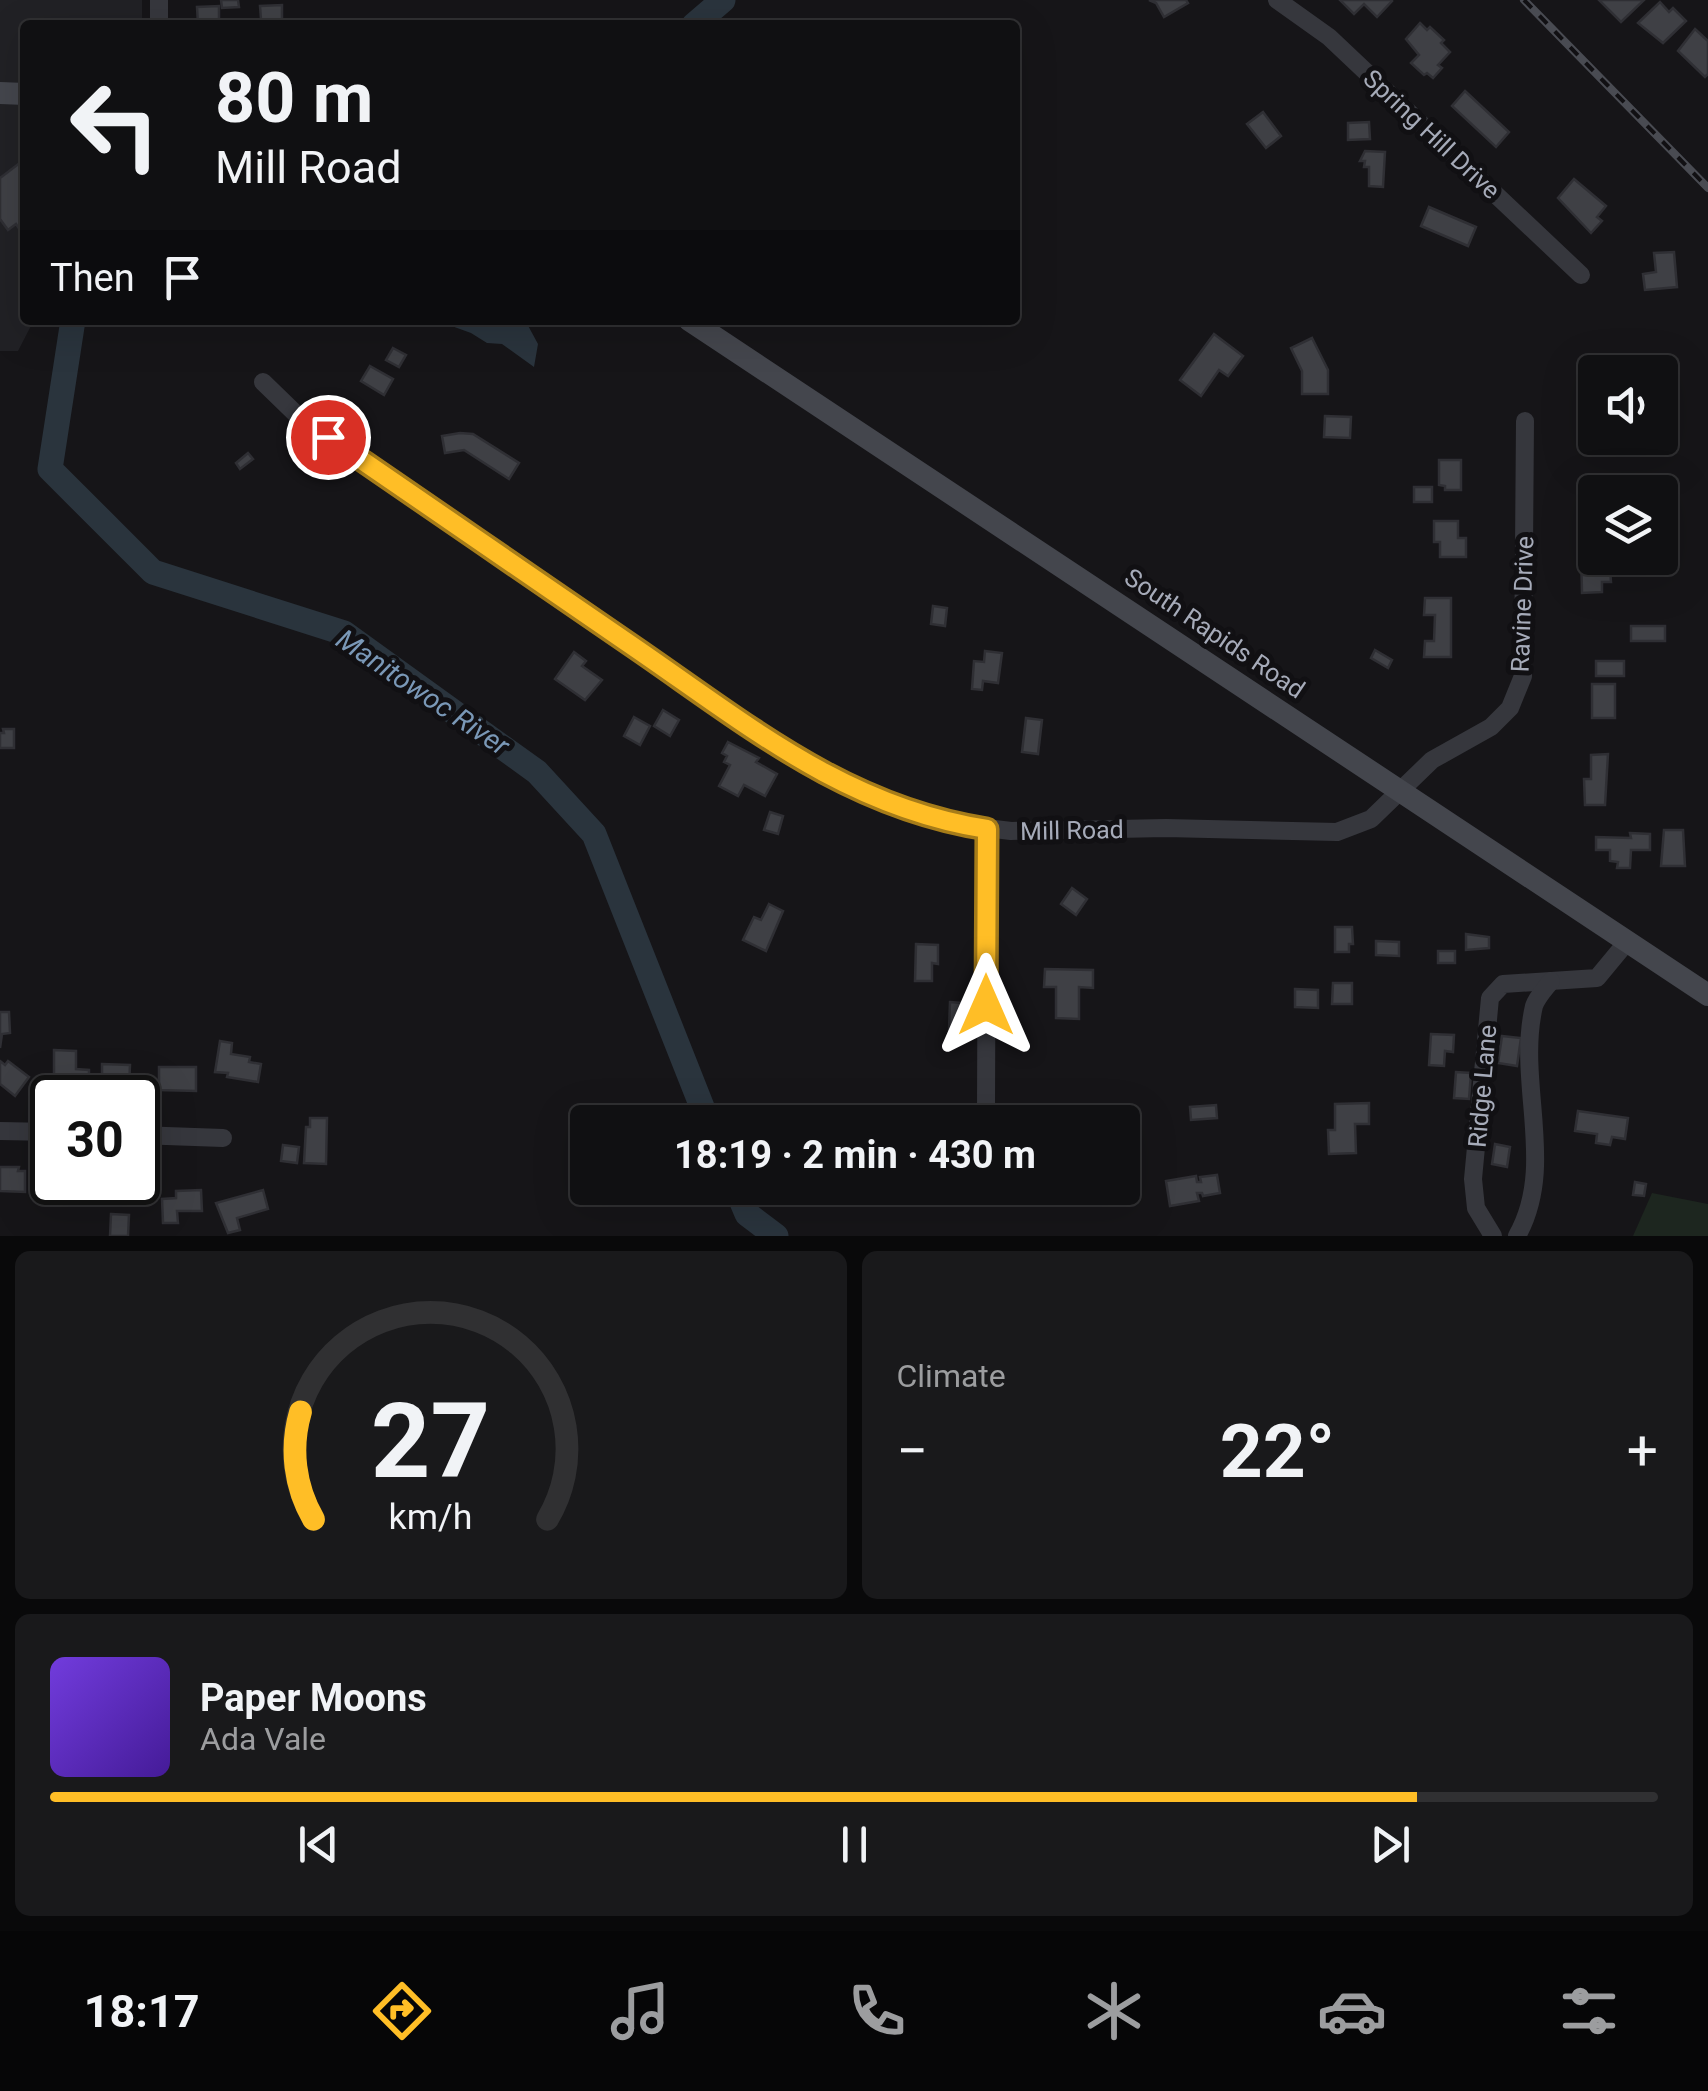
<!DOCTYPE html>
<meta charset="utf-8">
<style>
:root{--surface:#101012;--page:#19191b;--text:#f1f3f6;--muted:#9c9d9f;--line:#303032;--accent:#ffbe26}
body{margin:0;font-family:Roboto,sans-serif;background:var(--page);color:var(--text);height:100vh;display:flex;flex-direction:column;font-size:38px;white-space:nowrap}
*{box-sizing:border-box;margin:0}
p{font-size:32px;color:var(--muted)}
.icon{flex:none;width:55px;height:55px;fill:none;stroke:currentColor;stroke-width:2;stroke-linecap:round;stroke-linejoin:round}
.map{position:relative;height:1236px;overflow:hidden}
.drawer{display:flex;flex-direction:column;gap:15px;padding:15px;background:#09090a;flex:1}
.drawer>*{flex:none}
.hud{position:absolute;left:20px;top:20px;width:1000px;height:305px;border-radius:10px;box-shadow:0 10px 40px #0002,0 0 0 2px var(--line);background:#101012;color:var(--text);overflow:hidden}
.tools{position:absolute;left:1578px;top:355px;display:grid;gap:20px}
.tools a{display:grid;place-items:center;width:100px;height:100px;border-radius:10px;background:var(--surface);box-shadow:0 10px 40px #0002,0 0 0 2px var(--line);font-size:50px}
.speed{position:absolute;left:30px;top:1075px;display:flex;gap:20px;font-size:50px;font-weight:700;text-align:center}
.speed>*{display:grid;place-content:center;width:130px;height:130px;border-radius:50%;background:var(--surface);box-shadow:0 10px 40px #0002,0 0 0 2px var(--line);line-height:1}
.speed .limit{border:5px solid #111;border-radius:15px;background:#fff;color:#111}
.pin{position:absolute;display:grid;place-items:center;width:85px;height:85px;color:#fff;margin:-42px;border:5px solid #fff;border-radius:50%;box-shadow:0 2px 10px #0007}
.me{position:absolute;width:110px;margin:-55px;rotate:0deg;stroke-linejoin:round;filter:drop-shadow(0 0 8px #0008)}
.turn{display:flex;align-items:center;gap:35px;height:210px;padding:0 30px;font-size:45px}
.turn .icon{width:130px;height:130px;stroke-width:2.5}
.turn b{display:block;font-size:70px;line-height:85px}
.then{display:flex;align-items:center;height:95px;padding:0 30px;background:#0003;gap:20px;font-size:38px}
.big{font-size:75px;font-weight:700;line-height:1.1}
.drawer .widget{flex:1;display:flex;flex-direction:column;justify-content:center;gap:15px;min-width:0;padding:0 35px;border-radius:15px;background:var(--page)}
.drawer .dial{align-items:center;gap:0}
.dial svg{height:260px;overflow:visible;fill:none;stroke:var(--line);stroke-width:7;stroke-linecap:round;text-anchor:middle}
.dial text{fill:var(--text);stroke:none}
.song{display:flex;align-items:center;gap:30px}
.cover{width:120px;height:120px;border-radius:15px;background:linear-gradient(135deg,hsl(260 70% 55%),hsl(260 70% 35%))}
.played{height:10px;border-radius:5px;background:linear-gradient(90deg,var(--accent) 85%,var(--line) 85%)}
.keys{display:flex;justify-content:space-around;direction:ltr}
.heat{display:flex;justify-content:space-between;align-items:center;font-size:55px;direction:ltr}
.drawer .tiles{flex:1;display:grid;gap:15px;grid-template-columns:1fr 1fr}
.widget:last-child{grid-column:span 2}
.trip{position:absolute;left:570px;top:1105px;width:570px;height:100px;border-radius:10px;background:var(--surface);box-shadow:0 10px 40px #0002,0 0 0 2px var(--line);font-weight:700;line-height:100px;text-align:center}
.tabs{display:flex;height:160px;justify-content:space-around;align-items:center;background:#060607;color:var(--muted)}
.tabs .icon{width:70px;height:70px}
.tabs .current{color:var(--accent)}
.tabs b{font-size:45px;color:var(--text)}
.map>svg:first-child{display:block}
.built{fill:#212125}
.green{fill:#1d261f}
.water{fill:#2a343d}
.lines{fill:none;stroke-linecap:round;stroke-linejoin:round}
.river{stroke:#2a343d;stroke-width:25}
.building{fill:#3f4045;stroke:#2f2f34;stroke-width:2.5}
.street{stroke:#36373d;stroke-width:18}
.secondary{stroke:#44464d;stroke-width:22}
.rail-casing{stroke:#494b52;stroke-width:8}
.rail{stroke:#111013;stroke-width:4;stroke-dasharray:11;stroke-linecap:butt}
.route-casing{stroke:#a67c19;stroke-width:25}
.route{stroke:#ffbe26;stroke-width:18}
.labels{text-anchor:middle;stroke-width:10;stroke-linejoin:round;paint-order:stroke}
.street-label{font-size:25px;fill:#a6abb9;stroke:#111013}
.water-label{font-size:28px;font-style:italic;fill:#7a98b7;stroke:#111013}
</style>
<div class="map">
<svg width="1708" height="1236" viewBox="0 0 1708 1236">
<rect width="100%" height="100%" fill="#161518"/>
<path class="built" d="M0,0H142V25H25V320H34L18,351H0Z"/>
<path class="green" d="M1652,1193L1708,1204V1236H1633Z"/>
<path class="water" d="M435,320H525L538,344L534,367L502,344L487,343L471,333Z"/>
<g class="lines">
<g class="river">
<path d="M694,25L723,0"/>
<path d="M73,320L50,469L153,572L344,633L537,772L594,834L708,1122"/>
<path d="M736,1188L747,1214L776,1236"/>
</g>
</g>
<g class="building">
<path d="M221,0H238L239,7L222,8Z"/>
<path d="M1149,0H1186L1188,3L1164,17L1156,3Z"/>
<path d="M1340,0H1391L1392,1L1377,17L1364,4L1354,14Z"/>
<path d="M1599,0H1644L1621,22Z"/>
<path d="M1660,2L1669,12L1673,8L1686,21L1663,43L1638,23Z"/>
<path d="M282,5V19L261,20L260,6Z"/>
<path d="M219,6V25H198L197,7Z"/>
<path d="M1420,23L1427,30L1430,27L1444,40L1441,43L1450,52L1438,65L1442,68L1433,78L1427,73L1424,75L1411,63L1419,55L1406,39Z"/>
<path d="M1695,29L1708,41V74L1705,77L1678,51Z"/>
<path d="M1465,91L1509,132L1496,147L1452,106Z"/>
<path d="M1263,112L1281,136L1266,148L1247,124Z"/>
<path d="M1369,122L1370,139L1348,140V123Z"/>
<path d="M1365,151L1385,152L1383,187L1369,186V167H1364L1365,161H1360Z"/>
<path d="M21,162L25,168V237L16,224L8,230L0,219V178Z"/>
<path d="M1574,179L1606,206L1597,217L1602,221L1591,233L1558,198Z"/>
<path d="M1429,207L1476,227L1468,246L1421,226Z"/>
<path d="M1674,252L1677,287L1645,290L1643,274L1656,272L1654,253Z"/>
<path d="M1214,334L1243,356L1228,376L1219,370L1201,396L1180,380Z"/>
<path d="M1312,338L1328,370V394H1302V371L1291,348Z"/>
<path d="M393,348L406,355L399,367L386,360Z"/>
<path d="M370,366L393,379L384,395L361,381Z"/>
<path d="M1325,416L1351,417L1350,438L1324,437Z"/>
<path d="M460,433L473,434L519,463L509,479L464,450L445,453L442,436Z"/>
<path d="M248,453L253,459L240,469L236,463Z"/>
<path d="M1439,460H1461V490H1445V486L1439,485Z"/>
<rect x="1414" y="487" width="18" height="15"/>
<path d="M1434,521H1458V538H1466V557H1440V542H1434Z"/>
<path d="M1581,552H1595V558H1602V569H1610L1611,582H1602V592L1582,593Z"/>
<path d="M1425,598H1451V657H1424L1425,641H1434L1435,615H1424Z"/>
<path d="M933,606L947,608L945,626L931,624Z"/>
<rect x="1631" y="626" width="34" height="15"/>
<path d="M1375,650L1392,660L1388,668L1371,658Z"/>
<path d="M985,651L1002,653L998,683L983,681L982,690L972,689L974,661L984,662Z"/>
<path d="M574,652L586,661L582,666L602,680L585,700L555,679Z"/>
<rect x="1596" y="661" width="28" height="15"/>
<rect x="1592" y="684" width="23" height="34"/>
<path d="M663,710L679,720L670,736L654,726Z"/>
<path d="M634,717L650,726L640,745L624,736Z"/>
<path d="M1026,718L1042,720L1038,754L1022,752Z"/>
<path d="M3,729H14V748H0V733H4Z"/>
<path d="M728,742L759,758L756,762L777,774L765,796L744,785L738,796L719,786L730,765L724,762L727,756L722,753Z"/>
<path d="M1608,754L1605,805H1585L1584,779H1591V755Z"/>
<path d="M770,812L783,816L778,834L764,830Z"/>
<path d="M1664,830H1683L1685,866H1661Z"/>
<path d="M1630,833L1650,834V850H1631L1630,868H1617L1618,862L1610,861V850H1596V837L1631,838Z"/>
<path d="M1072,888L1087,899L1076,915L1061,904Z"/>
<path d="M769,904L783,911L766,951L743,940L754,917L761,920Z"/>
<path d="M1335,927H1352L1353,944H1349V952H1335Z"/>
<path d="M1466,934L1489,937V948L1466,950Z"/>
<path d="M1376,941L1399,942V956L1376,955Z"/>
<path d="M916,944L938,945V964L932,963V981H915Z"/>
<rect x="1438" y="951" width="17" height="12"/>
<path d="M1045,969L1093,970V988L1079,987V1019L1056,1018V987H1044Z"/>
<path d="M1333,983H1352V1004H1332Z"/>
<path d="M1295,989L1318,990V1008L1295,1007Z"/>
<path d="M950,1002L962,1003L960,1030H949Z"/>
<path d="M0,1012H9L10,1033L2,1034L0,1048Z"/>
<path d="M1431,1034L1454,1035L1453,1052L1445,1051L1444,1066L1429,1065Z"/>
<path d="M1502,1036L1521,1038L1517,1066L1498,1063Z"/>
<path d="M220,1041L232,1043L231,1054L250,1057L249,1062L261,1064L258,1082L227,1077L228,1073L215,1072Z"/>
<path d="M54,1050L76,1051V1069L89,1070V1088H69V1084L54,1083Z"/>
<path d="M0,1061L5,1065L8,1061L29,1077L15,1096L0,1084Z"/>
<path d="M102,1064L130,1065L129,1089H102Z"/>
<path d="M159,1067H196V1091L159,1090Z"/>
<path d="M1456,1072L1471,1073L1469,1099L1454,1098Z"/>
<path d="M1369,1103V1124H1355L1356,1153L1329,1154L1328,1130H1335V1104Z"/>
<path d="M1216,1105L1217,1118L1191,1120L1190,1107Z"/>
<path d="M1578,1111L1628,1118L1625,1139L1612,1137L1610,1145L1596,1143L1597,1134L1575,1131Z"/>
<path d="M310,1118H327L326,1164L304,1163L306,1127H310Z"/>
<path d="M1495,1144L1510,1147L1507,1167L1492,1164Z"/>
<path d="M283,1145L299,1147L297,1163L281,1161Z"/>
<path d="M0,1167H19L18,1171H25V1192L0,1191Z"/>
<path d="M52,1174V1182H100L99,1201L52,1199Z"/>
<path d="M1217,1175L1220,1193L1203,1196L1202,1193H1197L1199,1201L1170,1206L1166,1181L1196,1176L1197,1182H1201L1200,1177Z"/>
<path d="M123,1182L153,1183L152,1203L122,1202Z"/>
<path d="M1635,1182L1646,1184L1644,1196L1633,1195Z"/>
<path d="M1014,1188H1057L1056,1194Z"/>
<path d="M201,1190L202,1211H177L178,1223H163L162,1199L176,1198V1191Z"/>
<path d="M263,1190L268,1209L237,1218L240,1230L228,1233L216,1203Z"/>
<path d="M111,1214L129,1215L128,1236H110Z"/>
</g>
<g class="lines">
<g class="street">
<path d="M159,0V25"/>
<path d="M1277,0L1329,37L1581,275"/>
<path d="M263,382L297,415L772,742L855,790L896,807L954,824L1011,831L1166,828L1337,832L1371,819L1432,760L1491,727L1510,708L1523,676L1525,421"/>
<path d="M986,1110L987,829"/>
<path d="M0,1131L52,1132"/>
<path d="M138,1135L223,1138"/>
<path d="M1493,1236L1476,1208L1473,1179L1490,998L1503,984L1597,978L1626,943"/>
<path d="M1517,1236C1557,1165 1516,1083 1534,1006C1537,997 1545,989 1551,981"/>
</g>
<g class="secondary">
<path d="M0,93L25,94"/>
<path d="M689,320L1708,995"/>
</g>
<g class="rail-casing">
<path id="rail" d="M1524,0L1708,188"/>
</g>
<use href="#rail" class="rail"/>
</g>
<g class="lines">
<g class="route-casing">
<path id="route" d="M328,437C428,506 528,574 628,643C744,722 844,807 987,829L986,1005"/>
</g>
<use href="#route" class="route"/>
</g>
<g class="labels">
<g class="street-label">
<text transform="translate(1432 134) rotate(43)" y="9">Spring Hill Drive</text>
<text transform="translate(1522 604) rotate(-88)" y="9">Ravine Drive</text>
<text transform="translate(1215 633) rotate(34)" y="9">South Rapids Road</text>
<text transform="translate(1072 830) rotate(-1)" y="9">Mill Road</text>
<text transform="translate(1482 1086) rotate(-85)" y="9">Ridge Lane</text>
</g>
<g class="water-label">
<text transform="translate(423 692) rotate(34)" y="10">Manitowoc River</text>
</g>
</g>
</svg>
<div class="tools">
<a><svg class="icon" aria-label="sound" viewBox="0 0 24 24"><path d="M4 9h4l5-4v14l-5-4H4zM17 9q2 3 0 6"/></svg></a>
<a><svg class="icon" aria-label="layers" viewBox="0 0 24 24"><path d="M12 4l9 5-9 5-9-5zM3 14l9 5 9-5"/></svg></a>
</div>
<div class="speed"><div class="limit">30</div></div>
<div class="pin" style="left:328px;top:437px;background:#d93025"><svg class="icon" aria-label="arrive" viewBox="0 0 24 24"><path d="M6 21V4h12l-3 4 3 4H6"/></svg></div>
<svg class="me" style="left:986px;top:1005px" viewBox="-20 -20 40 40"><path d="M0-17L14 15 0 8-14 15z" fill="#ffbe26" stroke="#fff" stroke-width="4"/></svg>
<div class="trip">18:19 · 2 min · 430 m</div>
<div class="hud">
<div class="turn"><svg class="icon" aria-label="left" viewBox="0 0 24 24"><path d="M17 20v-9H6M10 6l-5 5 5 5"/></svg><div><b>80 m</b>Mill Road</div></div>
<div class="then">Then<svg class="icon" aria-label="arrive" viewBox="0 0 24 24"><path d="M6 21V4h12l-3 4 3 4H6"/></svg></div>
</div>
</div>
<section class="drawer">
<div class="tiles">
<div class="widget dial"><svg viewBox="0 0 100 80">
<path d="M14 69A42 42 0 1 1 86 69"/>
<path d="M14 69A42 42 0 0 1 10 36" stroke="#ffbe26"/>
<text x="50" y="56" font-size="32" font-weight="700">27</text>
<text x="50" y="72" font-size="11">km/h</text>
</svg></div>
<div class="widget"><p>Climate</p>
<div class="heat"><a>−</a><b class="big">22°</b><a>+</a></div>
</div>
<div class="widget">
<div class="song"><i class="cover"></i><div><b>Paper Moons</b><p>Ada Vale</p></div></div>
<div class="played"></div>
<div class="keys"><svg class="icon" aria-label="previous" viewBox="0 0 24 24"><path d="M18 5L8 12l10 7zM5 5v14"/></svg><svg class="icon" aria-label="pause" viewBox="0 0 24 24"><path d="M8 5v14M16 5v14"/></svg><svg class="icon" aria-label="next" viewBox="0 0 24 24"><path d="M6 5l10 7-10 7zM19 5v14"/></svg></div>
</div>
</div>
</section>
<nav class="tabs">
<b>18:17</b>
<svg class="icon current" aria-label="directions" viewBox="0 0 24 24"><path d="M12 3l9 9-9 9-9-9zM9 14v-3h6M13 9l2 2-2 2"/></svg>
<svg class="icon" aria-label="music" viewBox="0 0 24 24"><path d="M9 18V5l10-2v13"/><circle cx="6" cy="18" r="3"/><circle cx="16" cy="16" r="3"/></svg>
<svg class="icon" aria-label="phone" viewBox="0 0 24 24"><path d="M5 4h4l2 5-3 2q2 4 5 5l2-3 5 2v4C11 20 4 13 5 4z"/></svg>
<svg class="icon" aria-label="climate" viewBox="0 0 24 24"><path d="M12 3v18M4 7l16 10M4 17L20 7"/></svg>
<svg class="icon" aria-label="car" viewBox="0 0 24 24"><path d="M5 17H2v-5l4-1 3-4h7l3 4 3 1v5h-3M9 17h6M6 11h13"/><circle cx="7" cy="17" r="2"/><circle cx="17" cy="17" r="2"/></svg>
<svg class="icon" aria-label="filters" viewBox="0 0 24 24"><path d="M4 7h16M4 17h16"/><circle cx="9" cy="7" r="2"/><circle cx="15" cy="17" r="2"/></svg>
</nav>
